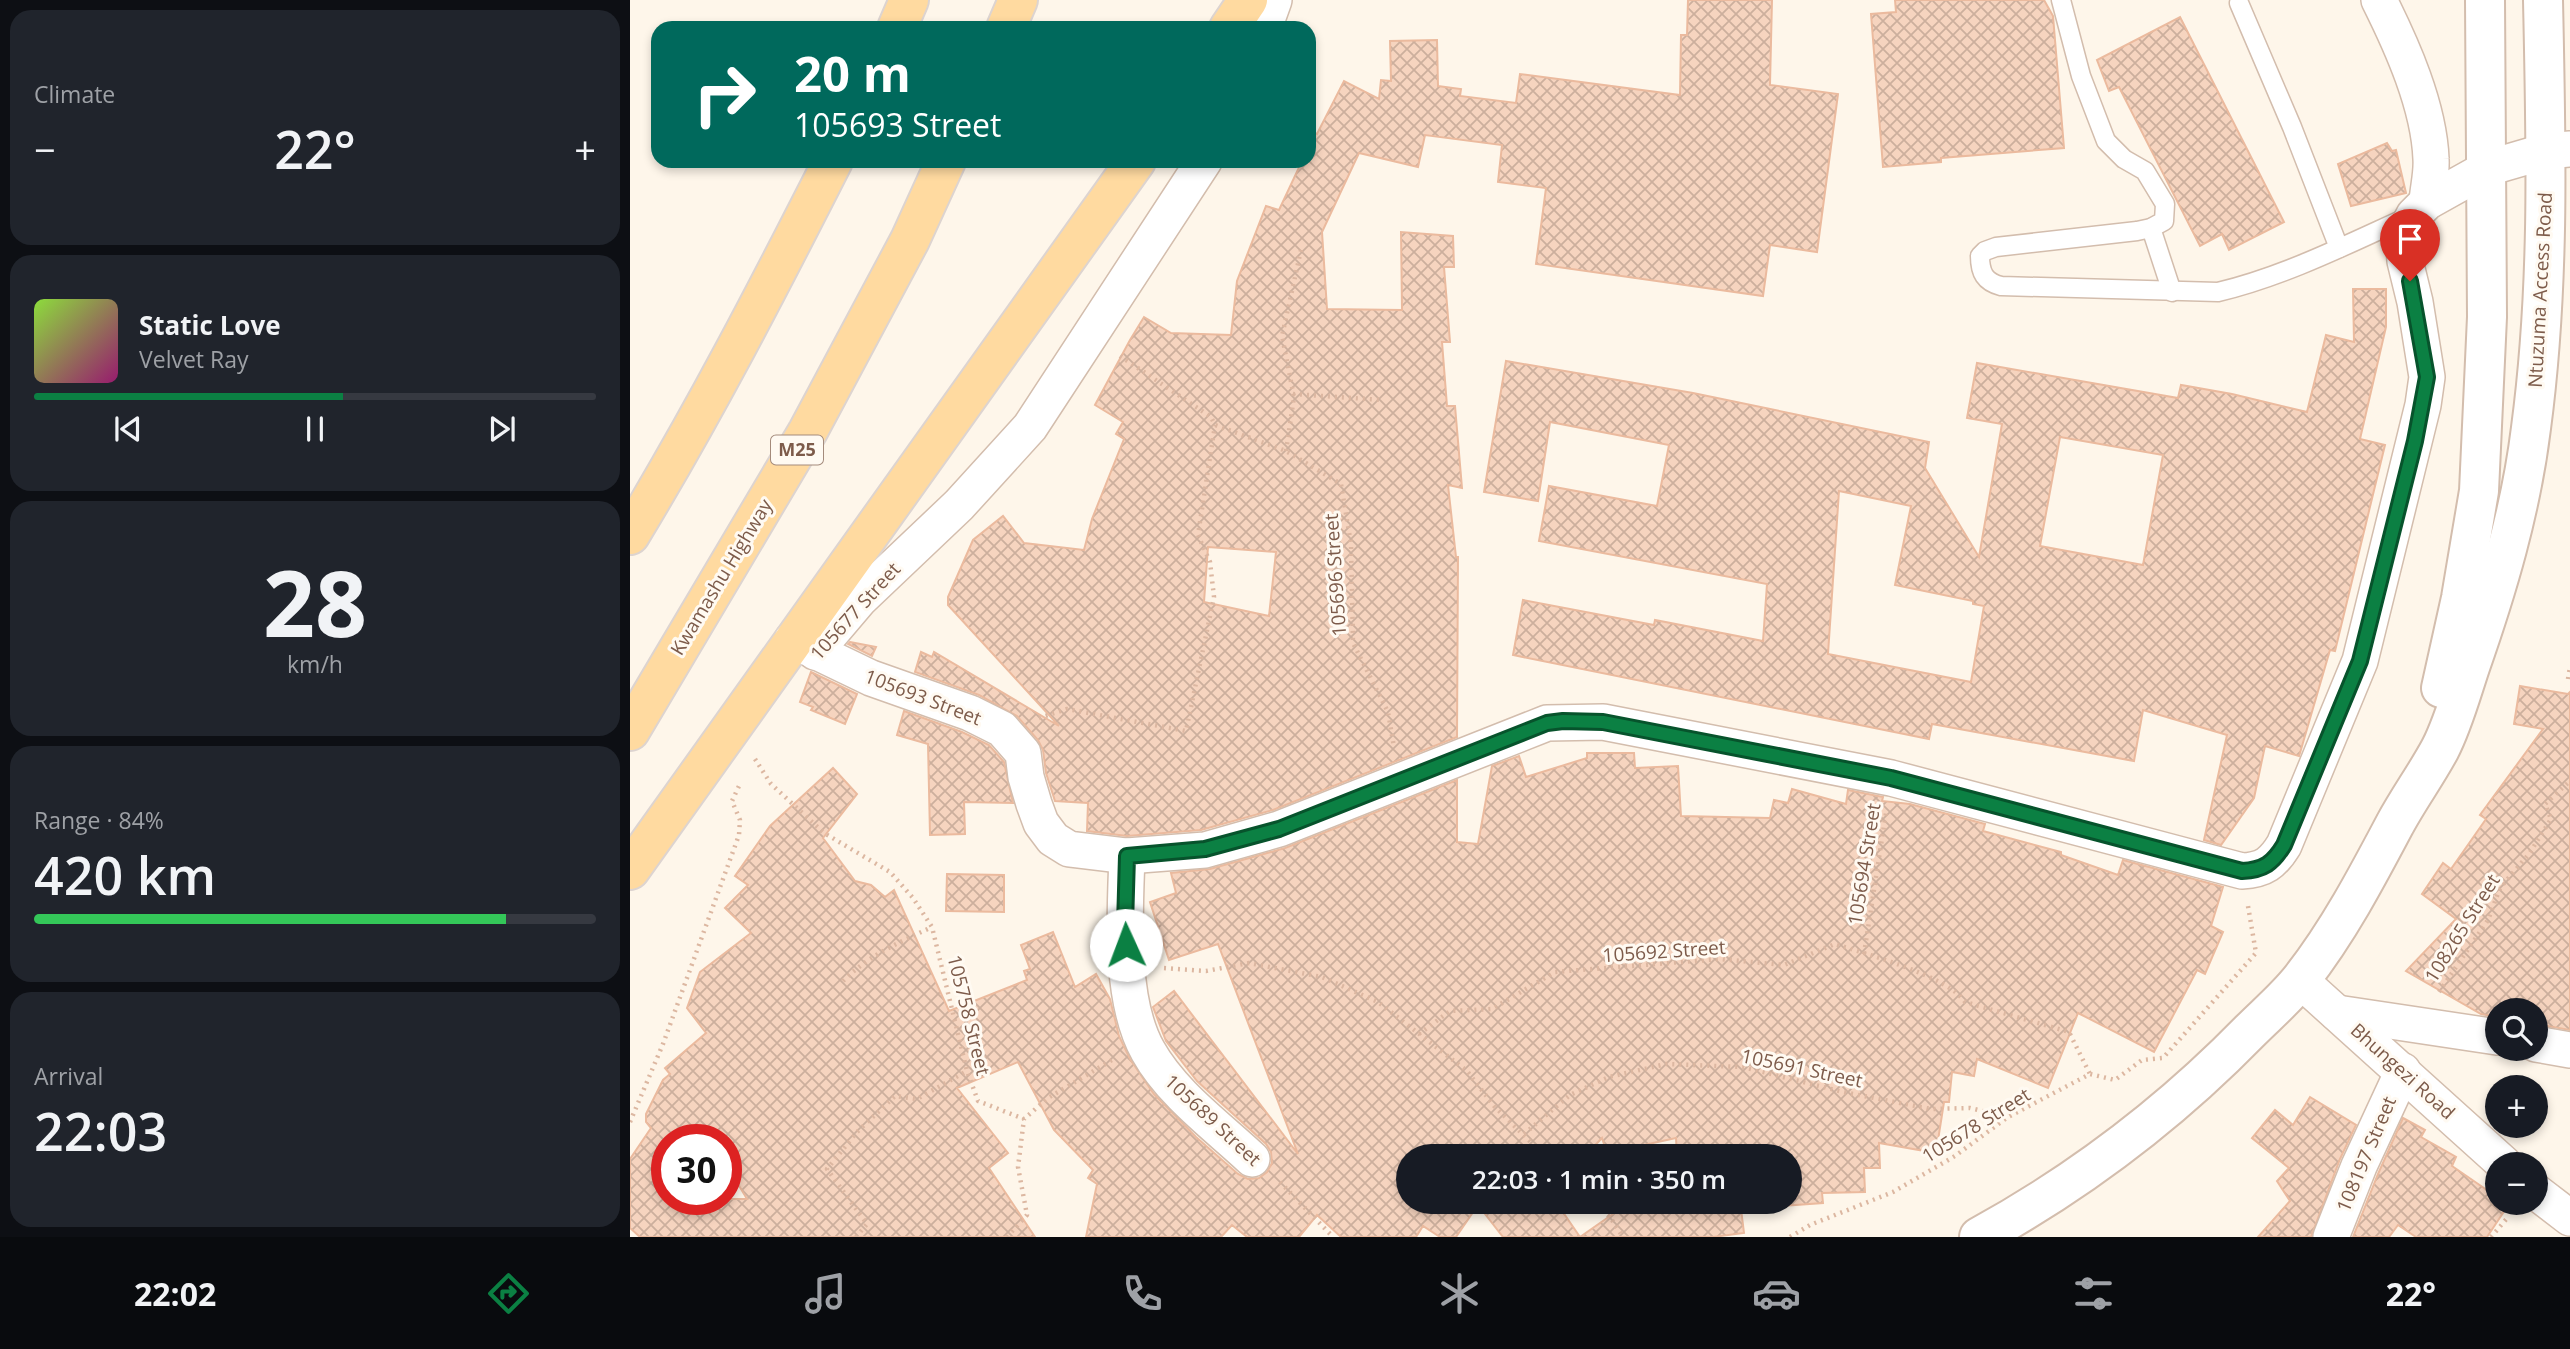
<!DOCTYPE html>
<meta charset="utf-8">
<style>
:root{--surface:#171b24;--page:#20242c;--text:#f1f3f6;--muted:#9ea1a6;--line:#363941;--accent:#0b8043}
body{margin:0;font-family:"Open Sans",sans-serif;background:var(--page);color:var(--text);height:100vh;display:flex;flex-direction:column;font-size:26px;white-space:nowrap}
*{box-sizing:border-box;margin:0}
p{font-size:23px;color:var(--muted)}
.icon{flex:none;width:38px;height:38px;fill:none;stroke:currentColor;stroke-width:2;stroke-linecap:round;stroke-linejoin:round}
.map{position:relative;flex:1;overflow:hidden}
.side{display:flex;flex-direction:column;gap:10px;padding:10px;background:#0d0f14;width:630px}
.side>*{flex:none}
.guide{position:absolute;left:21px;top:21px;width:665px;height:147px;border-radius:21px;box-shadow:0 4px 10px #0003;background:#00695c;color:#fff;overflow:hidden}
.tools{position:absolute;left:1855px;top:998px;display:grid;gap:14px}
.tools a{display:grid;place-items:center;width:63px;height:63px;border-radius:50%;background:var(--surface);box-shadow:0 4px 10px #0003;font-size:35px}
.speed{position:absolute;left:21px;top:1124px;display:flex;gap:14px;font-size:35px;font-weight:700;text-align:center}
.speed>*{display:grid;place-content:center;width:91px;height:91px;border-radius:50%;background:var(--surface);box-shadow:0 4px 10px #0003;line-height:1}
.speed .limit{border:10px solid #d22;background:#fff;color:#111}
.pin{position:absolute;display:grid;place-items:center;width:60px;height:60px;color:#fff;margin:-72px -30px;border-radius:50% 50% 50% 0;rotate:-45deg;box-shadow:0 0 7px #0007}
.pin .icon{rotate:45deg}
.me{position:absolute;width:77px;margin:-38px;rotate:358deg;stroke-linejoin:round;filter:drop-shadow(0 0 5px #0008)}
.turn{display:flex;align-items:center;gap:24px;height:147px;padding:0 28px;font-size:32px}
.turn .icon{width:91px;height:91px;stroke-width:2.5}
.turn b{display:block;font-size:49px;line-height:60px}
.big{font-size:52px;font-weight:600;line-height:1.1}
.side .widget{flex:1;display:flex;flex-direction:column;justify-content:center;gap:10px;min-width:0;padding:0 24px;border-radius:21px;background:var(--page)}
.side .dial{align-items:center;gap:0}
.dial b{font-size:91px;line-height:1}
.song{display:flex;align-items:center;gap:21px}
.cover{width:84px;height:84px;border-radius:10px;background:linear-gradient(135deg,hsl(90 70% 55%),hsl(320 70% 35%))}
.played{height:7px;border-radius:4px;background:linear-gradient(90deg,var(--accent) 55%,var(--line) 55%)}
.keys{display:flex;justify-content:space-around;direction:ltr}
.heat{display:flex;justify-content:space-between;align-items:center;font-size:38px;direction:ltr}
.charge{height:10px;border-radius:5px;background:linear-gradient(90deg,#34c759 84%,var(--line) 0)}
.trip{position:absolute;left:766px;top:1144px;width:406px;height:70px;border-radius:35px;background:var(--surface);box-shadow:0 4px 10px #0003;font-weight:600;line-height:70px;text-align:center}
.menu{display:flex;height:112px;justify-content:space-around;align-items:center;background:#090b0e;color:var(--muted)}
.menu .icon{width:49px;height:49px}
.menu .active{color:var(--accent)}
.menu b{font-size:32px;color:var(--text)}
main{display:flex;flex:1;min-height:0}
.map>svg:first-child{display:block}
.building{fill:url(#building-cross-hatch);stroke:#ebba9e;stroke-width:2;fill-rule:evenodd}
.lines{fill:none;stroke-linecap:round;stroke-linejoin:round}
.service-casing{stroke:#d3bdad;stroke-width:21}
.minor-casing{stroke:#d3bdad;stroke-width:38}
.tertiary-casing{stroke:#d3bdad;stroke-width:42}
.primary-casing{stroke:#ddd4d0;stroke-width:42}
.path{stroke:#dcb7a1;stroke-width:4.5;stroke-dasharray:2 5;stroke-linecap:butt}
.service{stroke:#fff;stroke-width:18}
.minor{stroke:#fff;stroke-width:35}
.tertiary{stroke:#fff;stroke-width:38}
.primary{stroke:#ffdaa0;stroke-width:38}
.route-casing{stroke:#07532c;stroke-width:18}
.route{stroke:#0b8043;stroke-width:12}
.labels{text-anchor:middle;stroke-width:6;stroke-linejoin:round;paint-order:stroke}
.shield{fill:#fffaf2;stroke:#a48b7c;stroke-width:2}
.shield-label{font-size:18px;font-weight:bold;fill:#7d5b4a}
.street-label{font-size:19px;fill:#7d5b4a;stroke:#fffaf2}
</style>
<main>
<section class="side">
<div class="widget"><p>Climate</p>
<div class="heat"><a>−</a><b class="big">22°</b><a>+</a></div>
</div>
<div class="widget">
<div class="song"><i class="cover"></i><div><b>Static Love</b><p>Velvet Ray</p></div></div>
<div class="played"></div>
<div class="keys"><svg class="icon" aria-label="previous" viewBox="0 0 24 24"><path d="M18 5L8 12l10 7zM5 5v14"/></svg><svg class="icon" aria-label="pause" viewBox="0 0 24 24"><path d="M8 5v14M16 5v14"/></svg><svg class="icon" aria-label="next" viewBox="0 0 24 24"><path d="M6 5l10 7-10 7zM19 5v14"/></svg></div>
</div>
<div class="widget dial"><b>28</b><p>km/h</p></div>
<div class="widget"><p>Range · 84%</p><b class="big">420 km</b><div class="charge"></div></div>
<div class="widget"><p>Arrival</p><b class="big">22:03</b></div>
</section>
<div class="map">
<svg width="1940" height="1237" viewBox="0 0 1940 1237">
<defs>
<pattern id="building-cross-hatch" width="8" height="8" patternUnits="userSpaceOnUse" patternTransform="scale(1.75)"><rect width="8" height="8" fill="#f6d4bf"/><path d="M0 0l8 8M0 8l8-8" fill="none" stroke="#ccaf9d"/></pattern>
</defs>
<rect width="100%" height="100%" fill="#fef6ea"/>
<g class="building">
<path d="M1058,0H1142L1140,85L1208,94L1187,252L1140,245L1133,296L906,264L916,188L868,182L872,145L795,135L788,167L729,153L692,232L697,309L772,310L771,232L823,236L824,267H814L820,342H812L817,406H825L832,488L818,485L826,557H828L827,737L643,810L571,830L497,836L457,831L458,803L425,801L416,773L413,750L408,740L387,716L349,695L285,672L291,652L302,657L304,652L429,726L318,605V597L343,540L373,516L394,543L454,550L462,519L494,439L486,434L493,422L465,405L500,340L514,317L541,333L601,335L607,281L636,206L649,210L672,161H679V146L685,133L687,134L714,81L749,99L751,80L761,81L760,41L807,40L808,86L831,89L830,96L886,103L890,74L1050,95L1051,35H1057ZM578,547L646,552L639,616L574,602Z"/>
<path d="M1265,0H1414L1423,16L1434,148L1311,158V162L1253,167L1241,14L1266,12Z"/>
<path d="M1550,17L1654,222L1599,250L1592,234L1570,246L1489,87L1479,91L1467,60Z"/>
<path d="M1757,143L1762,151L1766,150L1776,193L1721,206L1708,164Z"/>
<path d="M1723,289H1756V327L1730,439L1755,445L1705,651L1700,650L1670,753L1669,756L1635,746L1624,798L1591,845L1574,840L1597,735L1513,710L1504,761L1302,724L1299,739L883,655L893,600L1024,625L1025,620L1133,641L1137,584L909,541L919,486L1027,506L1039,445L920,422L908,501L854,492L876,361L1063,393L1299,442L1295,468L1349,557L1372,424L1337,418L1347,363L1548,398L1551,385L1602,394L1677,412L1696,335L1724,342ZM1430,437L1533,455L1513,565L1410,546ZM1209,491L1281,506L1265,585L1343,601V604L1354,606L1341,682L1198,654Z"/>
<path d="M220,642L246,647L242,656L218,644Z"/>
<path d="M181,672L227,694L215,724L181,710L183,707L170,702Z"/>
<path d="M1890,686L1938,694L1940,692V1030L1906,1024V1010H1867V1017L1851,1014L1776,971L1826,919L1792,894L1813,863L1821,869L1856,819L1850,815L1913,729L1884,724Z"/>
<path d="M274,711L332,732L359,745L374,762L383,803L334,802L335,834L300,835L298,744L267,735Z"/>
<path d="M957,753H1004L1005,768L1048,766L1051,816L1140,818L1144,800L1158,803L1162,789L1216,804L1218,790L1253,797L1252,801L1280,804L1355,824L1353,831L1431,852V855L1488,875L1493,860L1586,885L1593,887L1581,926L1593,932L1575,974L1567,970L1524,1052L1448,1013L1418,1088L1347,1059L1344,1076L1322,1072L1319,1102H1314L1306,1153L1249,1143L1250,1168H1234L1235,1192L1192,1193L1193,1203L1111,1209L1114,1233L1083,1237H873L848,1205L826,1237H810L793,1226L786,1237H711L687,1215L669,1237H617L602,1225L591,1237H456L467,1184L458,1178L463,1170L424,1130L388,1062L327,1088L378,1153L359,1168L405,1237H10L0,1228V1159L21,1128L16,1122V1114L33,1080L40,1074L35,1068L76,1033L57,1008L70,972L121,933L95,908L118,885L105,876L140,826L203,768L227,794L193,838L225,881L241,885L255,897L264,890L319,1011L397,980L394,971L400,969L391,945L423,932L445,987L466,974L480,999L489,1036L500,1059L524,1094L566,1137L608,1174L618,1179L629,1178L637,1172L642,1163L641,1152L636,1144L567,1081L536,1041L523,1007L544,991L668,1154L588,944L539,960L520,902L546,893L541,873L580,869L655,848L827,780V842L848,844L862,766L889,756L896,777L957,758ZM972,1138L977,1153L1046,1138L1047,1157H1160V1202H1000L950,1237L926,1202H779V1157H954ZM37,1139H96V1164L117,1199H37Z"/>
<path d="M317,874L374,875V912L316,911Z"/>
<path d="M1680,1097L1726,1125L1710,1159L1681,1237H1628L1660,1201L1647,1181L1659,1168L1622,1138L1645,1110L1663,1125Z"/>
<path d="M1773,1118L1795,1130L1791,1137L1826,1157L1822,1166L1867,1197V1202L1879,1204L1857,1237H1786L1768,1225L1759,1237H1723L1748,1174Z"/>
</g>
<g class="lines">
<g class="service-casing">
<g id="service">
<path d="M1431,0L1451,76L1476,141L1494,159L1515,171L1535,204L1534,221L1521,228L1507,231L1366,247L1355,251L1350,256C1350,273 1355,282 1371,286L1588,292C1655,276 1718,244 1780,216"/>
<path d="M1609,3L1662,127L1709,248"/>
<path d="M1521,228L1542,292"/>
</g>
</g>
<g class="minor-casing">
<g id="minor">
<path d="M1749,0C1772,46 1799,106 1801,159C1802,173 1798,188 1797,202"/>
<path d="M634,28L644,0"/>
<path d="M162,640L241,678L340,713L372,729L393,753L396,777L404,804L411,823L423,839L439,849L497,856L575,850L649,829L917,723L973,722L1261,778L1612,871C1634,870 1643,863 1654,845L1730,661L1793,405L1797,377L1785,302L1775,261L1774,244L1776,230L1784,215L1797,202L1858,168L1916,151L1940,149"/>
<path d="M185,652L230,599L329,505L400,427L574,161"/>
<path d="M497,856C495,913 489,1000 518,1051C542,1094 587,1126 622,1159"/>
<path d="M1670,980L1874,1164"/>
<path d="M1707,1013L1867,1037"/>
<path d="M1906,1044L1940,1050"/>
<path d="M1906,1192L1940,1218"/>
<path d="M1701,1237L1729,1166L1773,1071"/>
</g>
</g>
<g class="tertiary-casing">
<g id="tertiary">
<path d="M1811,688L1831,598L1849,491L1857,317L1855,0"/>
<path d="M1349,1237C1449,1182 1540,1113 1620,1031C1637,1014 1656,998 1671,979C1708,932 1737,877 1765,824C1779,798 1796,775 1810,749C1823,724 1831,694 1840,667C1867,590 1891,510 1901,428C1920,286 1916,143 1913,0"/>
</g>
</g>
<g class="primary-casing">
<g id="primary">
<path d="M267,28L279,0"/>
<path d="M376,28L388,0"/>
<path d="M599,28L618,0"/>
<path d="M0,535C74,413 139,287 203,161"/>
<path d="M0,731L178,431L280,240L316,161"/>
<path d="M0,870L506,161"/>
</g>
</g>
<g class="path">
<path d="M490,356L581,417L585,425L656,451L711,484L721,544L723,643L758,712L764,747"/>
<path d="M663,394L752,400"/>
<path d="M656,451L664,397L652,336L671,250"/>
<path d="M1938,679L1940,667"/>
<path d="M409,718L437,709L556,731L584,597L580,562L568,535L585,425"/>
<path d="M125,759L141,784L194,833L260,872L283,898L302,927L337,1071L348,1101L394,1119"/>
<path d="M1234,954L1256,813"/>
<path d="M534,968L576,971L619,963L692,977L748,1002L837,1071L864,1106L916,1157"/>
<path d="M213,981C239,955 270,942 302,927"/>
<path d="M1809,992L1858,920L1870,888L1899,854L1921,819L1915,804L1940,781"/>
<path d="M789,1034L820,1011L862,1009L925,972L1090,959L1154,965L1205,944C1236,954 1318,976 1335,1002L1439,1032L1460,1074"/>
<path d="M0,1122L33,1044L109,835L110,820L102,801L109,786"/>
<path d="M894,1134L940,1095L979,1077L1036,1064L1113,1067L1213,1092L1301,1109L1340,1108L1378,1117"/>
<path d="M650,1182L703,1237"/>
<path d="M961,1202L980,1217L993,1237"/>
<path d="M226,1237L237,1224L197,1169L227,1132L265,1096L287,1099L337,1071"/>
<path d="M377,1237L397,1215L388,1167L394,1119L418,1098L482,1060"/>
<path d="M1160,1237L1180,1225L1263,1192L1325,1156L1378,1117L1460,1074L1485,1080L1512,1060L1533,1058L1626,953L1618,906"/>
<path d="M1861,1237L1879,1216"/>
</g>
<use href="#service" class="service"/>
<use href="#minor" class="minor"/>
<use href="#tertiary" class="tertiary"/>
<use href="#primary" class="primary"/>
</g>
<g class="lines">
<g class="route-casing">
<path id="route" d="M496,945L495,925L497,856L575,849L649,829L917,723L933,721L973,722L1261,778L1612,871C1634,870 1643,863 1654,845L1730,661L1785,441L1797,377L1780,281"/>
</g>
<use href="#route" class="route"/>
</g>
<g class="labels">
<rect class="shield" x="141" y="435.5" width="52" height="29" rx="5"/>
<g class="shield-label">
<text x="167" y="456">M25</text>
</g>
<g class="street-label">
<text transform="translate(1910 290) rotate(-87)" y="7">Ntuzuma Access Road</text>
<text transform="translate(705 575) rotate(-94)" y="7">105696 Street</text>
<text transform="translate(91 577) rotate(-59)" y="7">Kwamashu Highway</text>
<text transform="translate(225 611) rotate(-48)" y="7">105677 Street</text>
<text transform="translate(293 697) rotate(21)" y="7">105693 Street</text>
<text transform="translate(1234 864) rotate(-81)" y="7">105694 Street</text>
<text transform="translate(1832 928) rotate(-58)" y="7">108265 Street</text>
<text transform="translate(1034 951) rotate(-4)" y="7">105692 Street</text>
<text transform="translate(339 1015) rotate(76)" y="7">105758 Street</text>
<text transform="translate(1172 1068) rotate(12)" y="7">105691 Street</text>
<text transform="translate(1773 1071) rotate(42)" y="7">Bhungezi Road</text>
<text transform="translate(583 1120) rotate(43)" y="7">105689 Street</text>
<text transform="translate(1346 1125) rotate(-32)" y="7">105678 Street</text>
<text transform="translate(1736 1154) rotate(-67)" y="7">108197 Street</text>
</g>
</g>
</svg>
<div class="tools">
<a><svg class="icon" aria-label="search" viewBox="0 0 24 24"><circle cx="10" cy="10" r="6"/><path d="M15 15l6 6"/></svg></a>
<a>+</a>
<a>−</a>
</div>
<div class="speed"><div class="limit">30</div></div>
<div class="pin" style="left:1780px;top:281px;background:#d93025"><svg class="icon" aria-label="arrive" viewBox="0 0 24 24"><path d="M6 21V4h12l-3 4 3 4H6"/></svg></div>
<svg class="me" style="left:496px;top:945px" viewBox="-20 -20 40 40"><circle r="19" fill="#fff"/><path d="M0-13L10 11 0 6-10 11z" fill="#0b8043"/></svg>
<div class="trip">22:03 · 1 min · 350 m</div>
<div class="guide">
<div class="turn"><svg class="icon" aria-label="right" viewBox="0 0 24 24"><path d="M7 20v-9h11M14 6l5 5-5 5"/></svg><div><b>20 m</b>105693 Street</div></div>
</div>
</div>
</main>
<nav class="menu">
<b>22:02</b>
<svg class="icon active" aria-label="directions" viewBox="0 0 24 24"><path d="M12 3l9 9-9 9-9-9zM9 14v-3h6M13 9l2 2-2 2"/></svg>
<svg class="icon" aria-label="music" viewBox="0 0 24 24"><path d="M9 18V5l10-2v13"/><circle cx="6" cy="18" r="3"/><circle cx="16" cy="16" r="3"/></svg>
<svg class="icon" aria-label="phone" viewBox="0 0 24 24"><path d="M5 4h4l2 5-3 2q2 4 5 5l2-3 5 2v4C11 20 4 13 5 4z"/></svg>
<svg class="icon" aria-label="climate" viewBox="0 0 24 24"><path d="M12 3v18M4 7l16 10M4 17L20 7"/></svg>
<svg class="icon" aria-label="car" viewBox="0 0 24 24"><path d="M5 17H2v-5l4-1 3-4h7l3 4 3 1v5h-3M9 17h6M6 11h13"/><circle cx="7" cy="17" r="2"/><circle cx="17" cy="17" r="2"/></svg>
<svg class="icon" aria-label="filters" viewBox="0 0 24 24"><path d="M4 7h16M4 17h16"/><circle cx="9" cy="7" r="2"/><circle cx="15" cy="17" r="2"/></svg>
<b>22°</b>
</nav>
